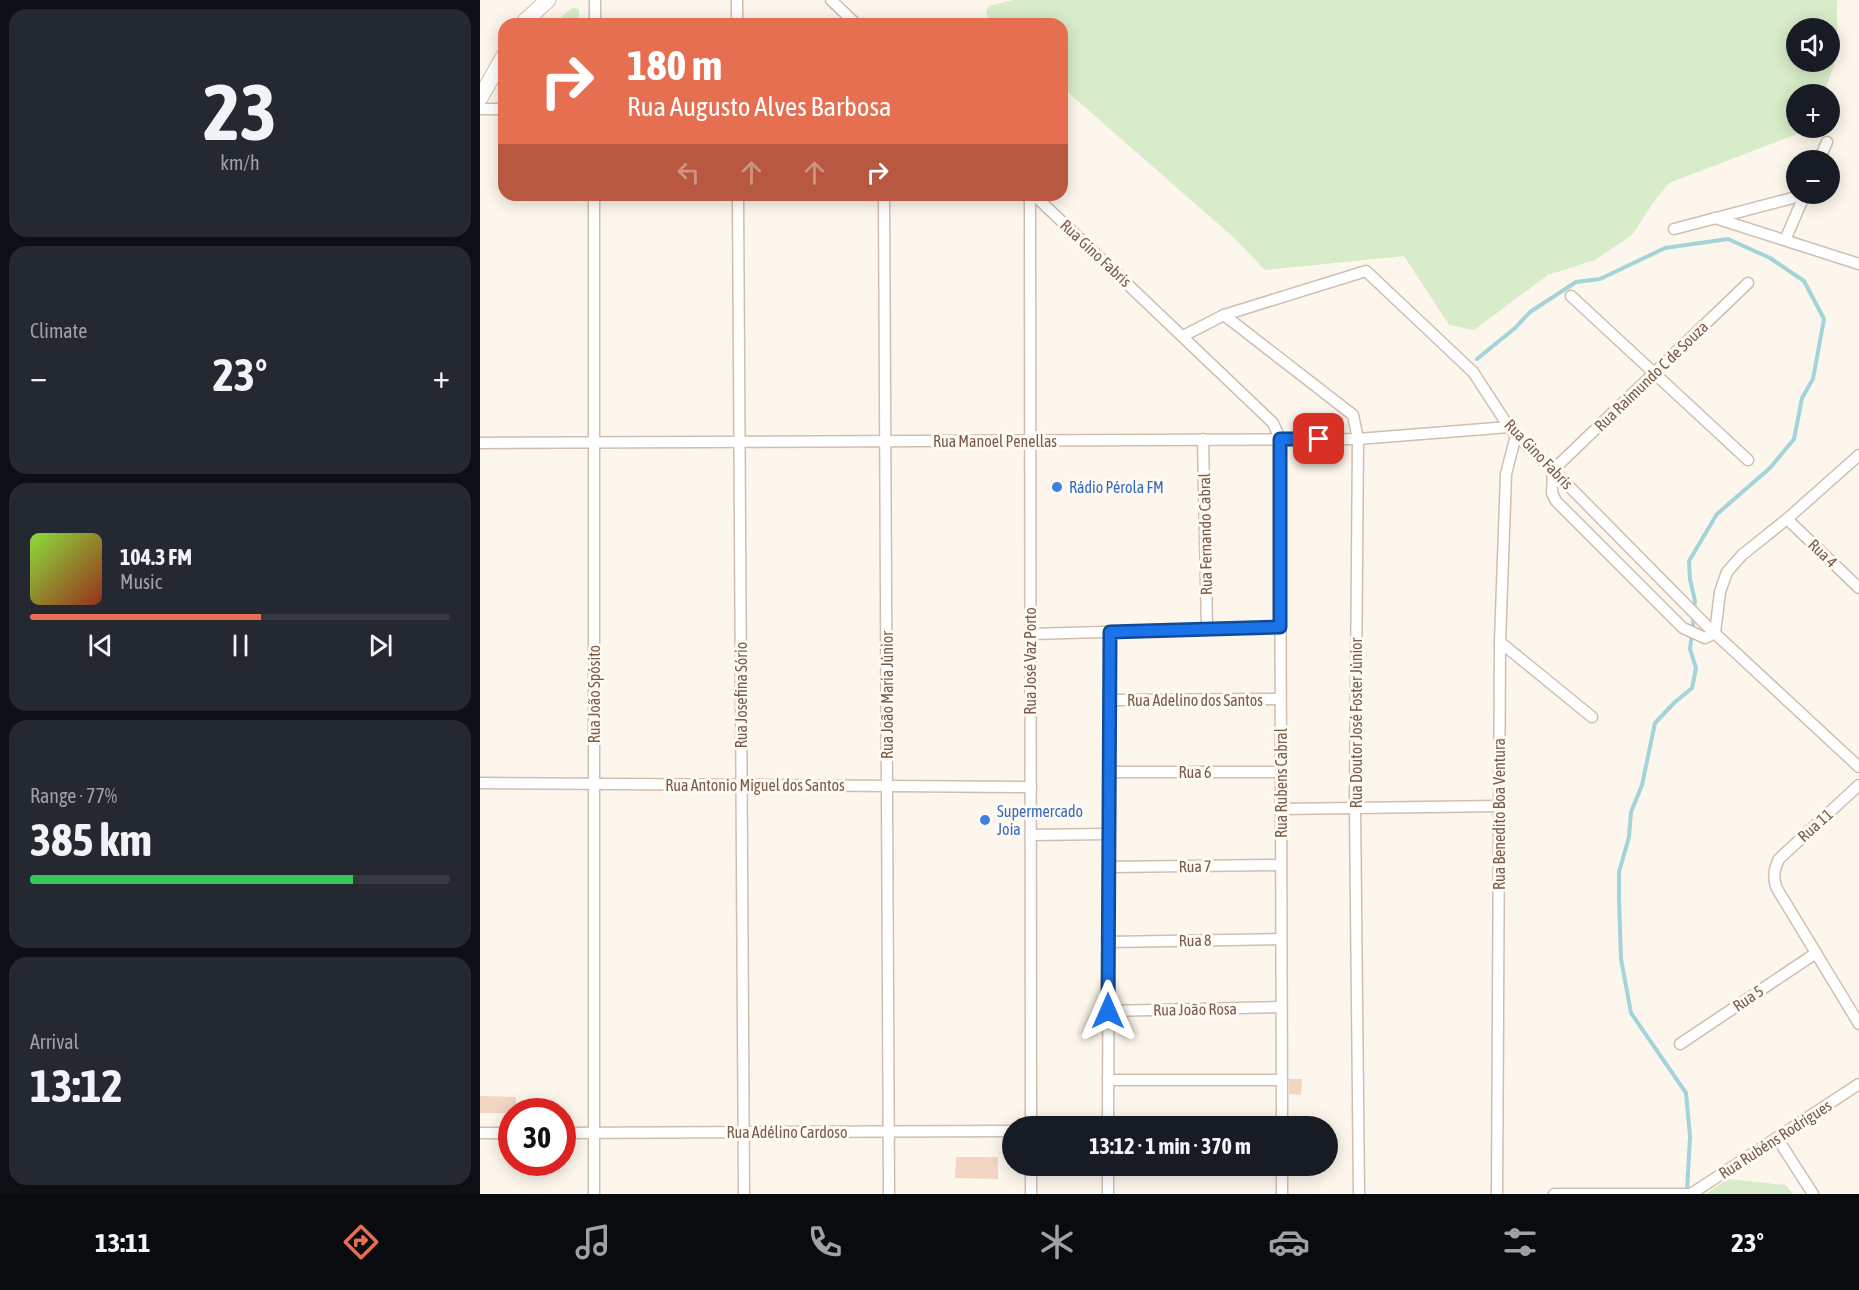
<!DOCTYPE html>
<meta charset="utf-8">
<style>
:root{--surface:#171b24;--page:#242831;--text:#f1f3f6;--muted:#9ea1a6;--line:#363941;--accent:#e76f51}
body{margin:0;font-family:"Asap Condensed",sans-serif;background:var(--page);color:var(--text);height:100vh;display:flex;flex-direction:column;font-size:22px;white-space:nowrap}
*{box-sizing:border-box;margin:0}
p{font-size:20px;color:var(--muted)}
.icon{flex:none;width:33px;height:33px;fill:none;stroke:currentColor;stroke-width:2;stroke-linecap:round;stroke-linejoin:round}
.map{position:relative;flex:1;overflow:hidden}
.details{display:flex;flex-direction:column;gap:9px;padding:9px;background:#0d0f14;width:480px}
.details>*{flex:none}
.hud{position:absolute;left:18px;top:18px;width:570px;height:183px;border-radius:18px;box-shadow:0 3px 15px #0003;background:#e76f51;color:#fff;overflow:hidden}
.controls{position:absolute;left:1306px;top:18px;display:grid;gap:12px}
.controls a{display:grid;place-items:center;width:54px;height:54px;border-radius:50%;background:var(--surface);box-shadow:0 3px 15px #0003;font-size:30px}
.speed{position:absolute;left:18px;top:1098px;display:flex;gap:12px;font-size:30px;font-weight:700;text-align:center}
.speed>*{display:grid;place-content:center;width:78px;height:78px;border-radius:50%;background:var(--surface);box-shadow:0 3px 15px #0003;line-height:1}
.speed .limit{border:9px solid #d22;background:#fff;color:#111}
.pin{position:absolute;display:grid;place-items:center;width:51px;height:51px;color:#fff;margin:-26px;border-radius:12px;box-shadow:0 3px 9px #0006}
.me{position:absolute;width:66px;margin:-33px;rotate:0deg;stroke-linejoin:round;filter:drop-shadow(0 0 4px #0008)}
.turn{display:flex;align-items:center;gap:21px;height:126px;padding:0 30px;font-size:27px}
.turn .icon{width:78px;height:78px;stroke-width:2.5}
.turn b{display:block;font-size:42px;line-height:51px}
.lanes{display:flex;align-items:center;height:57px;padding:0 30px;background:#0003;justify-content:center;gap:30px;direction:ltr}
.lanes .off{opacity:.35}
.big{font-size:45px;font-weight:700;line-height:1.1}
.details .tile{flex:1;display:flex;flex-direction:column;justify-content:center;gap:9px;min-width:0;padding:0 21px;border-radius:18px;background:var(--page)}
.details .dial{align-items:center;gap:0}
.dial b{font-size:78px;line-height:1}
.song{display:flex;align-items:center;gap:18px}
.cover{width:72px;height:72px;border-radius:9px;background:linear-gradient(135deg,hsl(90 70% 55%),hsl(10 70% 35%))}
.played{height:6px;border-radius:3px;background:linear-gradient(90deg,var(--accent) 55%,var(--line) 55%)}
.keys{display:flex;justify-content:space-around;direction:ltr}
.heat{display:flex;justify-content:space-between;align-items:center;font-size:33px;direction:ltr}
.charge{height:9px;border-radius:4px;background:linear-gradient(90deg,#34c759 77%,var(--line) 0)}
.trip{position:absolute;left:522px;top:1116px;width:336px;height:60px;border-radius:30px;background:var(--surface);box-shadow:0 3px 15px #0003;font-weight:700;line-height:60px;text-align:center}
.tab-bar{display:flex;height:96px;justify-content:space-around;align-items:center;background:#090b0e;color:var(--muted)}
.tab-bar .icon{width:42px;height:42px}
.tab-bar .current{color:var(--accent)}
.tab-bar b{font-size:27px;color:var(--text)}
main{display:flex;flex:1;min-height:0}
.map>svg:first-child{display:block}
.green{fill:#d8ecc9;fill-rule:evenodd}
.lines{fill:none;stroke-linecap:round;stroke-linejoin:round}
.stream{stroke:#a5d3da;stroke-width:4}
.building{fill:#f3d5c3}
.street-casing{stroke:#d1beb0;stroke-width:13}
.secondary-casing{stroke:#d6c0b0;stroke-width:17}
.street{stroke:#fff;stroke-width:10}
.secondary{stroke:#fff;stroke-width:15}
.route-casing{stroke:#114b97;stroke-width:15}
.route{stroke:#1a73e8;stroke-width:10}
.shop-dot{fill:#3f7fe0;stroke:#fffaf3;stroke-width:2}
.labels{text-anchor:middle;stroke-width:6;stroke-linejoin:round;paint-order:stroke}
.street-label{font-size:16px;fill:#7a5c4d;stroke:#fffaf3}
.shop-label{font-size:16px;fill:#366cbe;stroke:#fffaf3;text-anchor:start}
</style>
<main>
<section class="details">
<div class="tile dial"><b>23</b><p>km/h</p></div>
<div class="tile"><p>Climate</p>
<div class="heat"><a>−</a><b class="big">23°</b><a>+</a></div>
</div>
<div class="tile">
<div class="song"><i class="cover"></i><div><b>104.3 FM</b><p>Music</p></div></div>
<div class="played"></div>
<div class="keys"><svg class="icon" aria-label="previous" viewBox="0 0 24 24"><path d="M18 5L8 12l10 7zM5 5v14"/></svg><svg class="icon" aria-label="pause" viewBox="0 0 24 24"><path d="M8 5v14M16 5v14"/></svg><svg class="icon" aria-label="next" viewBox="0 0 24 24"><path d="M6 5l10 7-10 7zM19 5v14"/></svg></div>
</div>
<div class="tile"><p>Range · 77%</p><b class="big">385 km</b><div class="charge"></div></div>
<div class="tile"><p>Arrival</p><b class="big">13:12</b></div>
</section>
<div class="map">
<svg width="1379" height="1194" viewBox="0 0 1379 1194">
<rect width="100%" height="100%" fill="#fdf6ec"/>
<g class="green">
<path d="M533,0H1357V56L1344,94H1317V128H1333L1189,183L1173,203L1153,234L1115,260L1068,275L994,330L969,325L924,256L785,270L753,237L582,87V24H510L506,12L509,6ZM1317,28H1350V62H1317Z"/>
<path d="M92,8L99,9V24H73Z"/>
<path d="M1248,1179L1306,1185L1313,1194H1226Z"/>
</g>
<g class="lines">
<g class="stream">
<path d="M997,359L1035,328L1050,312L1096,282L1120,279L1185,248L1248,239L1290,258L1324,281L1344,319L1333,379L1322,398L1314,439L1290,468L1237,514L1209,561L1210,579L1215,601L1214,609"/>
<path d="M1207,1192L1210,1136L1206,1093L1151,1013L1141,959L1139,898V872L1149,837L1151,812L1162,785L1175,723L1195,702L1212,688L1216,668L1210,649L1214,616"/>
</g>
</g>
<g class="building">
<path d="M809,1079H822L821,1095L809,1094Z"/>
<path d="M0,1096L36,1097V1112H32V1113H0Z"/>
<path d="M476,1157H518V1179L475,1178Z"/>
</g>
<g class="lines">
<g class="street-casing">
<g id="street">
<path d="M257,0V24"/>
<path d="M351,0L376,24"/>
<path d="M115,24V0"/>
<path d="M0,109H24"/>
<path d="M1339,160L1347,142"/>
<path d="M258,195L264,1194"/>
<path d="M404,195L409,1194"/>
<path d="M550,195L551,1126"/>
<path d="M554,195L793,423L800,439L802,1126"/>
<path d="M1235,218L1379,264"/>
<path d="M1194,229L1324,195"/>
<path d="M1305,240L1325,194"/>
<path d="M1268,283L1073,470L1072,493L1076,501L1203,628L1225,638L1235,633L1240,592L1247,572L1262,555L1307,519L1379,455"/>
<path d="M1091,296L1268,460"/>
<path d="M744,315L873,415L878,439L875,808L879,1194"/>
<path d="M703,336L744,315L886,271L993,372L1029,427L1036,435L1073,470L1227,626L1379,767"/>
<path d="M723,439L727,629"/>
<path d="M0,443L878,439L1029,427"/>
<path d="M1307,519L1379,588"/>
<path d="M550,634L800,627"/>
<path d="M1020,642L1112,717"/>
<path d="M630,700L800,699"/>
<path d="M629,772H801"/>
<path d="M0,783L551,787"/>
<path d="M1379,785L1299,859C1294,869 1293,876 1296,887L1379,1024"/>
<path d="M801,809L1019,806"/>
<path d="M551,835L629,834"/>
<path d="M629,867L801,865"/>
<path d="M629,942L801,939"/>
<path d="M628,1011L801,1007"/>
<path d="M1200,1044L1336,953"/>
<path d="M628,1080H802"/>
<path d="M628,1126L630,632"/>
<path d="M0,1133H32"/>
<path d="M82,1133L532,1131"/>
<path d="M1297,1138L1333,1194"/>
<path d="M551,1166V1194"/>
<path d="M802,1166V1194"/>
<path d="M114,1194V195"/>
<path d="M628,1194V1166"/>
<path d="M1017,1194L1020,642L1026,474L1036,435"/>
<path d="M1074,1194H1211L1379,1084"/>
</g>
</g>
<g class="secondary-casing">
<g id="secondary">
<path d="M45,21L68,0"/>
<path d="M0,98L24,56"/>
</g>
</g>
<use href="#street" class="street"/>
<use href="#secondary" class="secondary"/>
</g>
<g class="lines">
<g class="route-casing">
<path id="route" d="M628,1011L630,632L800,627V439H839"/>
</g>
<use href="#route" class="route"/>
</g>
<g class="shop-dot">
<circle cx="577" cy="487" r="6"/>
<circle cx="505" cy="820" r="6"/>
</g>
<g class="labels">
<g class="street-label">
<text transform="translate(616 253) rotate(43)" y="6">Rua Gino Fabris</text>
<text transform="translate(1171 376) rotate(-44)" y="6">Rua Raimundo C de Souza</text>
<text x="515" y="447">Rua Manoel Penellas</text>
<text transform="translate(1059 454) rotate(46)" y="6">Rua Gino Fabris</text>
<text transform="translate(725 534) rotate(-91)" y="6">Rua Fernando Cabral</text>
<text transform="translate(1343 553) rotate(44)" y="6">Rua 4</text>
<text transform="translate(550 661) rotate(-90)" y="6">Rua José Vaz Porto</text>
<text transform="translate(114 694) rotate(-90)" y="6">Rua João Spósito</text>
<text transform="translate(261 695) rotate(-90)" y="6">Rua Josefina Sório</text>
<text transform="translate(407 695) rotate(-90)" y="6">Rua João Maria Júnior</text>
<text x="715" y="706">Rua Adelino dos Santos</text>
<text transform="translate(876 723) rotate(-90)" y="6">Rua Doutor José Foster Júnior</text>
<text x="715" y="778">Rua 6</text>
<text transform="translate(801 783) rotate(-90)" y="6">Rua Rubens Cabral</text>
<text x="275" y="791">Rua Antonio Miguel dos Santos</text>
<text transform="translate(1019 814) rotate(-90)" y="6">Rua Benedito Boa Ventura</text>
<text transform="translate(1335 825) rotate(-42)" y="6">Rua 11</text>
<text transform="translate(715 866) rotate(-1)" y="6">Rua 7</text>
<text transform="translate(715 940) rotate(-1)" y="6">Rua 8</text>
<text transform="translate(1268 998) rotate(-34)" y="6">Rua 5</text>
<text transform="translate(715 1009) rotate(-1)" y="6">Rua João Rosa</text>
<text x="307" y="1138">Rua Adélino Cardoso</text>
<text transform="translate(1295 1139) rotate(-33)" y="6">Rua Rubéns Rodrigues</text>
</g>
<g class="shop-label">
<text x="589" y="493">Rádio Pérola FM</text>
<text x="517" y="817">Supermercado<tspan x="517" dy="18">Joia</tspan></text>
</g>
</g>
</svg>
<div class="controls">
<a><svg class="icon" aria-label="sound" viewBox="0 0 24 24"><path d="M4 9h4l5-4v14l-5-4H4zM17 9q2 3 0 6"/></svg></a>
<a>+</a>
<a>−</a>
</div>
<div class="speed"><div class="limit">30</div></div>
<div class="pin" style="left:839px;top:439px;background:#d93025"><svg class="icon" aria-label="arrive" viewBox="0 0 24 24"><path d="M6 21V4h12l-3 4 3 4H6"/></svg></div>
<svg class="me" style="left:628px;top:1011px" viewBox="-20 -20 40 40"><path d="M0-17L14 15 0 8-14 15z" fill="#1a73e8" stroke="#fff" stroke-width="4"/></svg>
<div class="trip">13:12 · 1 min · 370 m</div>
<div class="hud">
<div class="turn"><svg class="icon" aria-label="right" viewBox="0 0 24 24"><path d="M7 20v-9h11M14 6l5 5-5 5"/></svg><div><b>180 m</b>Rua Augusto Alves Barbosa</div></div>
<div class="lanes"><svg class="icon off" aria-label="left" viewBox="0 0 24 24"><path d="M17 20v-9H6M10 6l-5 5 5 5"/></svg><svg class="icon off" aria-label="ahead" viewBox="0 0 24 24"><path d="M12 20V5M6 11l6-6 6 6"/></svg><svg class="icon off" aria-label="ahead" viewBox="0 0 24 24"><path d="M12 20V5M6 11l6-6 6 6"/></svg><svg class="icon" aria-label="right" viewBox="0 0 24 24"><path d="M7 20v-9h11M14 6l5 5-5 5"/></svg></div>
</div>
</div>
</main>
<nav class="tab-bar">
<b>13:11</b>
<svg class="icon current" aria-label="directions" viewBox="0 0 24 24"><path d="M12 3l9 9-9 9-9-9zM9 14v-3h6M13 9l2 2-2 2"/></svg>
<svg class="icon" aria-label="music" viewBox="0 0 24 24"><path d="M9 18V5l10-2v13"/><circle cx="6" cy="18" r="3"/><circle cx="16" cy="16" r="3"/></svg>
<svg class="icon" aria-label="phone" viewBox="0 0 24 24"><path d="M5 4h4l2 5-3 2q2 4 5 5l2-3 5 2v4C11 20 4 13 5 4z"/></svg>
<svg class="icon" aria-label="climate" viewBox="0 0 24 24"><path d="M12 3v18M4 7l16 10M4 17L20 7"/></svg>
<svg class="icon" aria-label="car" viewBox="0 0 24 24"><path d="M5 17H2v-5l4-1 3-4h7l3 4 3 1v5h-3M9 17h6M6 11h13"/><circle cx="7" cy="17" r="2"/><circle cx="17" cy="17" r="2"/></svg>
<svg class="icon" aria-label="filters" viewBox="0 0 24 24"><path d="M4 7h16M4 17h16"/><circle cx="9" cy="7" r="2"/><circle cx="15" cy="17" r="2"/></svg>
<b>23°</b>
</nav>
